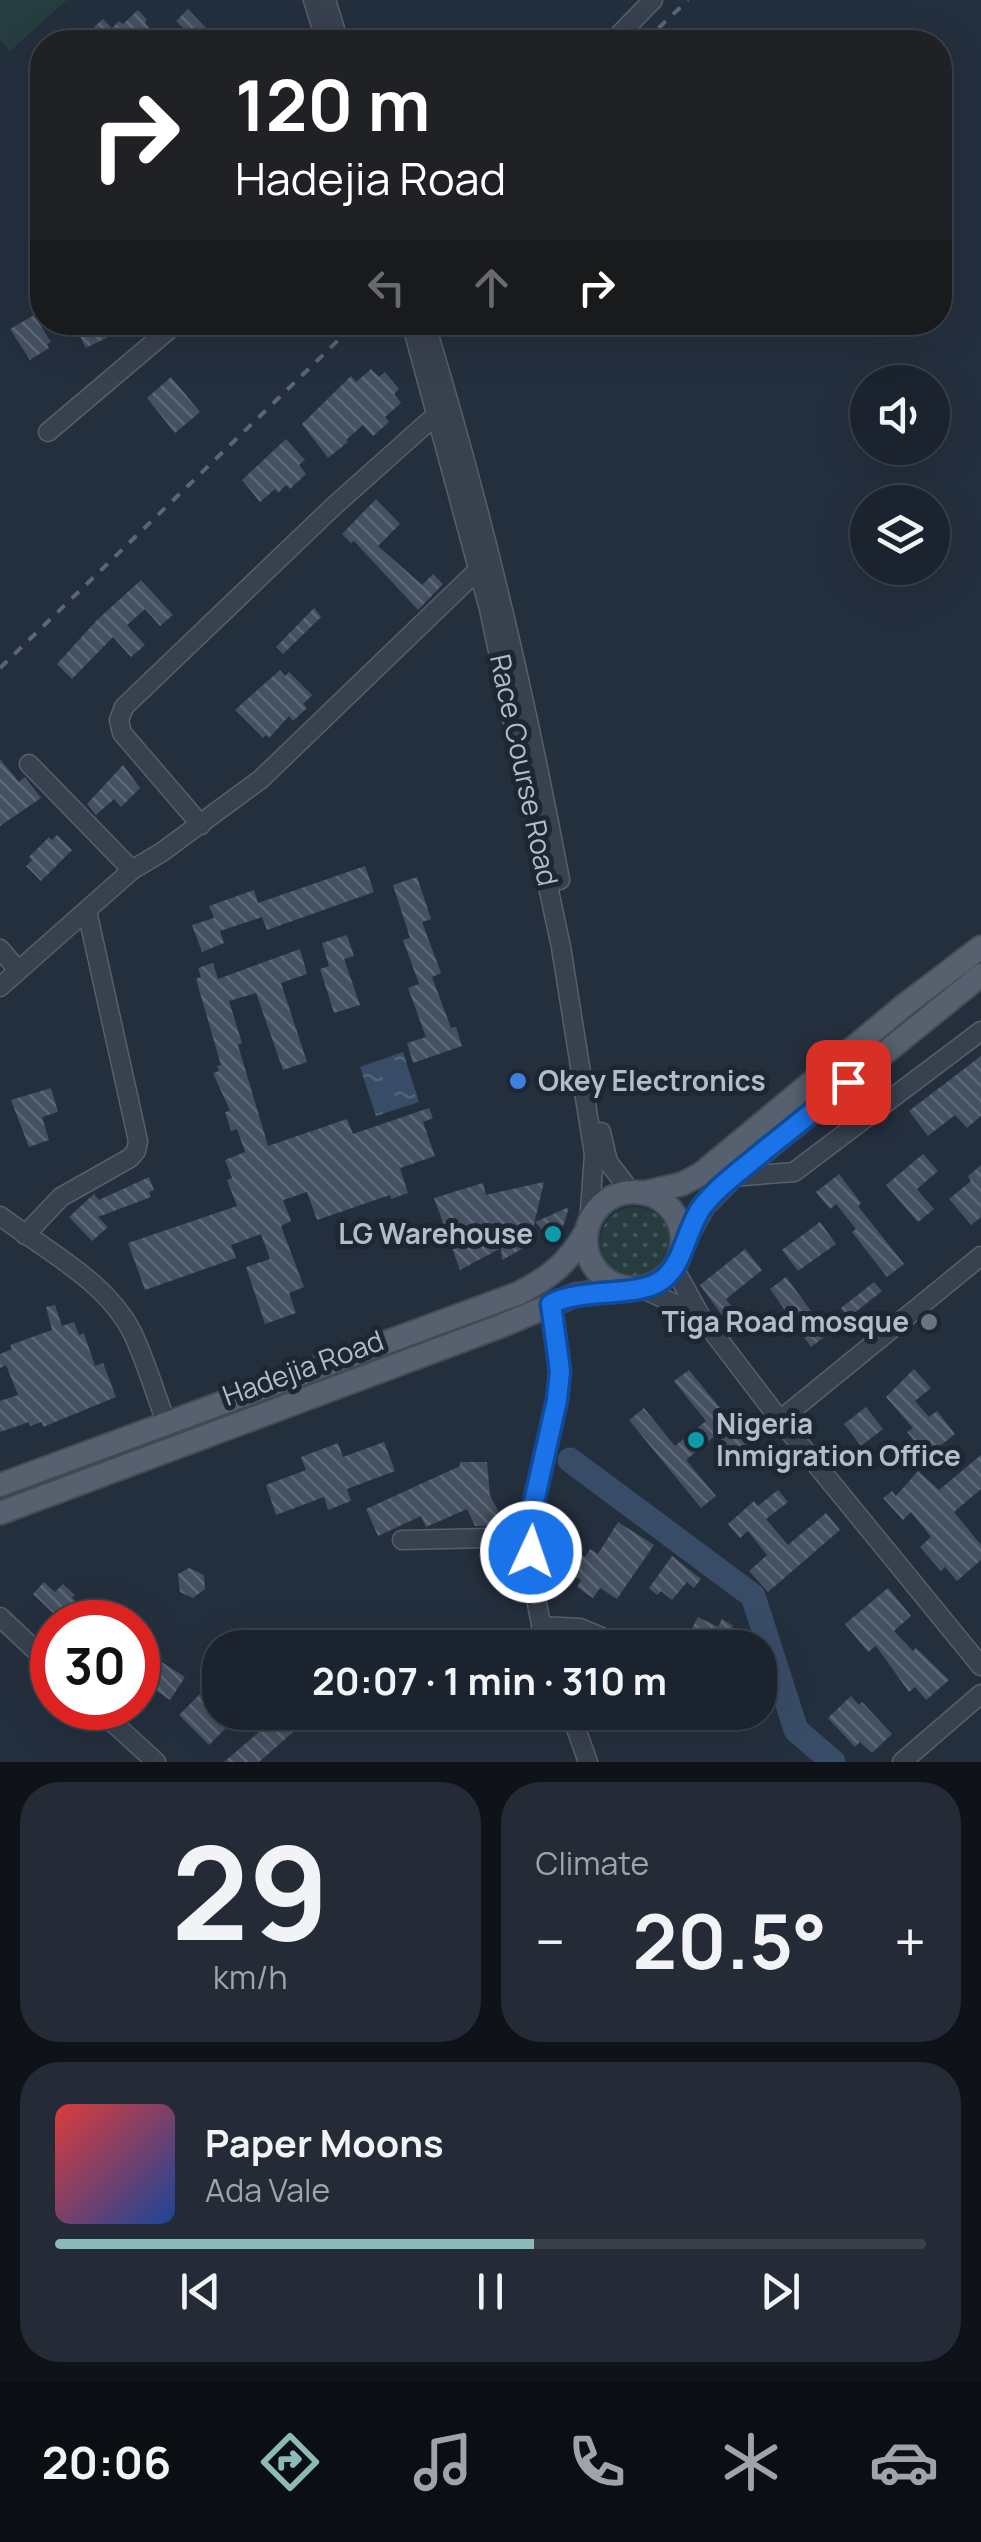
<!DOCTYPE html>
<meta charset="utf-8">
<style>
:root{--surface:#1b232e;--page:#242b36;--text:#f1f3f6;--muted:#a0a4aa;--line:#39404a;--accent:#8bbbb9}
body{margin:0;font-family:Manrope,sans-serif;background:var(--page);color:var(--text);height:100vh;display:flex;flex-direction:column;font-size:38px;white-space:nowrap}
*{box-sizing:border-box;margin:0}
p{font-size:32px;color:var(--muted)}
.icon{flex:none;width:55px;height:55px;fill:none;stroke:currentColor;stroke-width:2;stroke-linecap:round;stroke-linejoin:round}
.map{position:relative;height:1762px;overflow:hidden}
.side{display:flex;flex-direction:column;gap:20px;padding:20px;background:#0f1319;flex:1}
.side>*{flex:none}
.top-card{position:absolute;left:30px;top:30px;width:922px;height:305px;border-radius:40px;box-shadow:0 10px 40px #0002,0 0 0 2px var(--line);background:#202124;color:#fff;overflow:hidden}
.fabs{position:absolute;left:850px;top:365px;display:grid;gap:20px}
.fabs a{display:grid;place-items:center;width:100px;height:100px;border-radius:50%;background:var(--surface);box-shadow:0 10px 40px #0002,0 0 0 2px var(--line);font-size:50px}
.speed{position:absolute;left:30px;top:1600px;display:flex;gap:20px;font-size:50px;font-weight:700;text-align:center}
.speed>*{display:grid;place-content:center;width:130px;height:130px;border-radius:50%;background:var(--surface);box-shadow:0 10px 40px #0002,0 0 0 2px var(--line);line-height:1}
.speed .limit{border:15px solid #d22;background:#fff;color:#111}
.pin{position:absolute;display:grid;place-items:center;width:85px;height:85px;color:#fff;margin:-42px;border-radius:20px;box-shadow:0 5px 15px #0006}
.me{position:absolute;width:110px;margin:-55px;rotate:3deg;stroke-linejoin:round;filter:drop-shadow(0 0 8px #0008)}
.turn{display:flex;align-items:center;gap:35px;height:210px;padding:0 40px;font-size:45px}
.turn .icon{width:130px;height:130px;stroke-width:2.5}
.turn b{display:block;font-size:70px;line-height:85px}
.lanes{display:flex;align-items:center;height:95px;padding:0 40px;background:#0003;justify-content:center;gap:50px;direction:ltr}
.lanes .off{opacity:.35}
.big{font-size:75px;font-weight:700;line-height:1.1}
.side .card{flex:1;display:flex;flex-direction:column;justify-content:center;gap:15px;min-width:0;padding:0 35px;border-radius:40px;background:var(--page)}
.side .dial{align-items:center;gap:0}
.dial b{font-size:130px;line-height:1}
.song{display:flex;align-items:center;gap:30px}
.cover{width:120px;height:120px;border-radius:15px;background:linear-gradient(135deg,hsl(0 70% 55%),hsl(220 70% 35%))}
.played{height:10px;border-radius:5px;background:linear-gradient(90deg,var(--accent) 55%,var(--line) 55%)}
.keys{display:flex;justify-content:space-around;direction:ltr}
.heat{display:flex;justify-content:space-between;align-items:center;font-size:55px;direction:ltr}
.side .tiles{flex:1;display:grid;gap:20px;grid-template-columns:1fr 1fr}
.card:last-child{grid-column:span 2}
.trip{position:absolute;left:202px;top:1630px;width:575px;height:100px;border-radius:40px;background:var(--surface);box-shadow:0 10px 40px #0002,0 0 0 2px var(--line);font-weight:700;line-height:100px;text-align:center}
.menu{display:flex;height:160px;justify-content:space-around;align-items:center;background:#0b0e12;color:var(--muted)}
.menu .icon{width:70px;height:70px}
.menu .on{color:var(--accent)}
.menu b{font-size:45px;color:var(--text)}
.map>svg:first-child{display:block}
.grass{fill:#263c3f}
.garden{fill:url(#garden-dots)}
.water{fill:url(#water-ripples)}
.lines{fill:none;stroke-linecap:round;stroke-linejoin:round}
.river{stroke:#394c67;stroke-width:25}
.building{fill:url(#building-back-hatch)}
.minor-casing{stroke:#565f6c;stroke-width:21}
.major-casing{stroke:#414a57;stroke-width:26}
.minor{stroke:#38414e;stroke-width:18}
.major{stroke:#56606e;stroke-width:22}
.rail{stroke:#5a6575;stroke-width:4;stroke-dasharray:10 10;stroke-linecap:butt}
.route-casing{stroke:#114b97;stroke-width:25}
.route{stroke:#1a73e8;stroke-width:18}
.shop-dot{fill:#3f7fe0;stroke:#1d2633;stroke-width:4}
.culture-dot{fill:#0f9aa8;stroke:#1d2633;stroke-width:4}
.worship-dot{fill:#6b7280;stroke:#1d2633;stroke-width:4}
.labels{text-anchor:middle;stroke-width:10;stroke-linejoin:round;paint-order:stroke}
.street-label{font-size:28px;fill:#b4bcc9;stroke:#1d2633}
.poi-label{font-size:28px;font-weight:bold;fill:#b4bcc9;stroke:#1d2633;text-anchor:start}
</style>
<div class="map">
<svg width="981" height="1762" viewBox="0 0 981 1762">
<defs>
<pattern id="garden-dots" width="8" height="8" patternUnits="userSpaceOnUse" patternTransform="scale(2.5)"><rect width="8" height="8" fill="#263c3f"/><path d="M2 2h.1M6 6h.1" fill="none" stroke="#435659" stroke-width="1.8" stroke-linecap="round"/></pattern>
<pattern id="water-ripples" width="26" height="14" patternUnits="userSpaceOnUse" patternTransform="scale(2.5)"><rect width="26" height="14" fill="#394c67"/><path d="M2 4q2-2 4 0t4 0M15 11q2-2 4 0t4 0" fill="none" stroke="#53647b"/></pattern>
<pattern id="building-back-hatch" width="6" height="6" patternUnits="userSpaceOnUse" patternTransform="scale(2.5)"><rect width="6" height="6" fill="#455162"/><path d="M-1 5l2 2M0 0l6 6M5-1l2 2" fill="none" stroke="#5d6877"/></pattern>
</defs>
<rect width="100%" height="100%" fill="#242f3e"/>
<path class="grass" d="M0,0H67L10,51L0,40Z"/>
<circle class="garden" cx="635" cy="1242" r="35"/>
<path class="water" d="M403,1052L419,1102L376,1116L360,1067Z"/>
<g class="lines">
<path class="river" d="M570,1460L753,1596L796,1730L833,1762"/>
</g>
<g class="building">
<path d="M188,9L207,29L192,42H170L184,29L176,21Z"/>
<path d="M138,10L147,20L145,23L152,31L149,33L158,42H97L103,37L94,27L103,19L112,28L119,21L123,24Z"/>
<path d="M34,315L51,342L47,344L49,348L30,360L10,329Z"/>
<path d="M72,322H112L118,332L86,348Z"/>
<path d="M371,369L379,377L385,372L399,389L394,394L401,403L385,417L389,422L373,436L363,425L346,440L348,442L328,458L302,424L351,376L356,382Z"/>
<path d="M171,377L200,412L175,433L147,398Z"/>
<path d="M286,439L305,460L299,465L306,474L290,489L286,485L278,493L275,489L260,502L242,480Z"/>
<path d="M376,499L400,524L378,546L422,585L433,574L443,584L418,610L354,541L351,543L342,534Z"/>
<path d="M141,580L173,615L160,626L145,609L127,625L145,645L131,657L113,637L72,679L57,664L97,620Z"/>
<path d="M314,608L321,617L283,654L276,647Z"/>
<path d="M280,670L285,676L289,672L312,695L303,704L307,708L293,721L289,716L269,738L266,735L263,738L235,710Z"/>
<path d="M0,759L19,782L25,777L41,798L0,826Z"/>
<path d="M123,765L140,788L121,807L114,799L96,815L87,804Z"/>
<path d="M57,835L72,850L41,881L26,866L32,860L29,857L49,837L52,840Z"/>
<path d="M365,866L374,892L267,930L262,917L220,931L224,943L202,952L192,925L214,918L209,906L254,890L258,903Z"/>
<path d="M417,877L431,919L422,922L441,973L432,977L451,1028L456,1027L462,1046L413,1063L407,1043L426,1037L408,988L419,984L403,940L410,938L393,885Z"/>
<path d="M347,935L354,956L344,959L360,1005L334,1013L320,969L329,966L322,943Z"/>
<path d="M300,949L307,974L281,983L307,1062L283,1070L256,993L229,1001L242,1043L238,1045L268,1146L347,1119L353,1134L429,1108L433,1118L423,1122L435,1156L400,1168L408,1193L391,1199L390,1195L317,1220L307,1192L283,1200L291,1221L281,1226L304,1287L289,1293L296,1313L265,1324L246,1267L270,1259L261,1234L231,1245L236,1258L145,1290L128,1243L237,1206L227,1180L232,1178L225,1160L245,1152L237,1129L231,1131L225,1112L230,1111L213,1073L219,1071L217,1066L221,1065L196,979L201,977L198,968L213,963L218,979Z"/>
<path d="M981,1056V1116L967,1128L955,1115L928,1136L909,1111Z"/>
<path d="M51,1088L58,1112L42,1117L49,1140L29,1147L11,1100Z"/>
<path d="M923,1154L938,1171L917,1189L934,1209L918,1222L886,1185Z"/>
<path d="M981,1165V1217L971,1225L949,1199L971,1181L968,1176Z"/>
<path d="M839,1174L861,1203L858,1206L904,1264L887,1277L852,1232L856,1229L836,1204L830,1209L816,1192Z"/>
<path d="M149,1177L154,1190L149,1192L151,1197L98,1217L108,1227L92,1241L69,1217L94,1194L99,1200Z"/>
<path d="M544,1182L529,1245L502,1260L501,1248L460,1270L434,1198L483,1183L486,1195Z"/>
<path d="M569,1207L557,1246L535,1222Z"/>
<path d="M820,1222L836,1244L798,1271L782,1250Z"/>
<path d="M745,1249L762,1270L726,1299L739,1317L729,1325L700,1285Z"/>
<path d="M786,1277L828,1334L811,1347L770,1289Z"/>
<path d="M874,1282L882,1291L848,1318L841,1308Z"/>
<path d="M55,1305L62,1326L74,1322L79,1335L84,1333L95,1366L103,1363L116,1397L43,1427L42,1422L30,1426L29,1422L0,1432V1401L18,1395L6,1365L0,1368V1354L12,1349L10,1345L52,1330L46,1307Z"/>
<path d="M914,1369L931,1388L915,1401L929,1417L937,1411L955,1434L927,1456L907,1432L913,1428L886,1397Z"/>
<path d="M689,1370L761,1458L746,1470L717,1434L686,1460L716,1496L701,1508L629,1420L644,1408L675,1446L706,1421L674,1381Z"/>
<path d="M866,1407L883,1429L861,1446L844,1424Z"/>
<path d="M384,1442L395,1471L347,1489L351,1501L328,1510L324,1497L276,1515L266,1485L306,1470L301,1457L338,1443L343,1457Z"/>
<path d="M981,1455V1489L954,1512L981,1545V1560L957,1581L945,1567L941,1571L920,1547L931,1537L911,1512L903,1520L883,1498L892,1491L896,1496L918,1471L939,1490Z"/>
<path d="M460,1462H487L490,1496L501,1516L485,1526H475L467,1509L426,1527L421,1516L378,1536L366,1509L460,1466Z"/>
<path d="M778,1490L788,1502L766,1519L788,1545L826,1513L840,1530L768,1592L749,1571L767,1555L748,1531L740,1538L728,1524L754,1501L758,1506Z"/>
<path d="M618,1522L654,1545L617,1599L600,1588L593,1598L577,1587L581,1580L572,1575L579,1565L560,1553L565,1544L585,1557L590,1549L598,1554Z"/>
<path d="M672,1556L701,1579L694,1588L687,1582L672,1600L661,1591L657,1595L649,1588Z"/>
<path d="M189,1568L204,1575L205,1589L193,1598L180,1592L178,1574Z"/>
<path d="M44,1582L55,1592L63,1584L75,1595L72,1598L98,1622H46L54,1614L33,1594Z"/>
<path d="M888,1588L911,1616L894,1631L913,1651L916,1648L949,1680L926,1700L915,1687L909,1692L876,1646L868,1652L845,1624Z"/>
<path d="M698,1617L718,1627L722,1619L733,1626L722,1648H694L680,1641L685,1629L690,1632Z"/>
<path d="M138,1647L185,1677L170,1700L138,1678Z"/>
<path d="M200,1694L230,1724L209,1745L179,1715Z"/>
<path d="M851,1696L859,1705L862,1702L892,1734L872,1753L860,1742L855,1747L828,1718Z"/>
<path d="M269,1712H316L259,1762H224L274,1719Z"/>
</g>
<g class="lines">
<g class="minor-casing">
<g id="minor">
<path d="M313,0L326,42"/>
<path d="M326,0L339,42"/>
<path d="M612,42L653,0"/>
<path d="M411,322L489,609L561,947L594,1154L589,1225"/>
<path d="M425,322C481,505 525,692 560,880"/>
<path d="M48,432L178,322"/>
<path d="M29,764L132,870"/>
<path d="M201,825L122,733L119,720L124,707L334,506L437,414"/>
<path d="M0,949L18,970"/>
<path d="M0,987L132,870L162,852L261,779L478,570"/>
<path d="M601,1132L608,1162L632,1193"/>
<path d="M732,1177L794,1172L981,1031"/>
<path d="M0,1216C45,1250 107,1281 133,1334C146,1362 155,1393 166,1422"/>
<path d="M25,1235L61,1197L130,1158L136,1151L138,1141L87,911"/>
<path d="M674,1268L700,1315L780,1420L981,1666"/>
<path d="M641,1288L699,1315"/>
<path d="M780,1420L981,1256"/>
<path d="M402,1540L532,1537"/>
<path d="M0,1617L52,1666"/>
<path d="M541,1626L580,1628L628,1648"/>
<path d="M547,1648C528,1579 527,1526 543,1457C549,1429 558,1402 559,1373C560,1350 554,1327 551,1304"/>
<path d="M97,1708L156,1762"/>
<path d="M570,1712L588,1762"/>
<path d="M902,1762L981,1694"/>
</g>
</g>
<g class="major-casing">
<g id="major">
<circle cx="634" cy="1240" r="48"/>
<path d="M643,1193L682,1184L701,1174L906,1004L981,947"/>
<path d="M683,1242L704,1205L732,1177L981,975"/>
<path d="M0,1485L517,1294C550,1278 569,1262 587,1230"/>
<path d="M0,1513L501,1326L575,1295L628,1288"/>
</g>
</g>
<use href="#minor" class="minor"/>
<use href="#major" class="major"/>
<g class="rail">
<path d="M644,42L688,0"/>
<path d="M0,668L357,322"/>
</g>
</g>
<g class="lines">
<g class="route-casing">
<path id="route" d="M531,1552L534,1502L557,1400L560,1371L551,1304C584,1287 638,1298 662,1280C684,1264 686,1229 702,1207C719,1185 744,1168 765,1150C793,1128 821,1105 848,1082"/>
</g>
<use href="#route" class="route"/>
</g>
<circle class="shop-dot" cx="518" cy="1081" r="10"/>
<g class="culture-dot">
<circle cx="553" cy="1234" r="10"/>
<circle cx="696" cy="1440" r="10"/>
</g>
<circle class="worship-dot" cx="929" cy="1322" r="10"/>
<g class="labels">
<g class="street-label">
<text transform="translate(524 770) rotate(78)" y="10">Race Course Road</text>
<text transform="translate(303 1368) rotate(-20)" y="10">Hadejia Road</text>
</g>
<g class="poi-label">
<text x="538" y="1091">Okey Electronics</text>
<text x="533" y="1244" text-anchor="end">LG Warehouse</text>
<text x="909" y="1332" text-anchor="end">Tiga Road mosque</text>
<text x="716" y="1434">Nigeria<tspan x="716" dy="32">Inmigration Office</tspan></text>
</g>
</g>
</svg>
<div class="fabs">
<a><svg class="icon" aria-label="sound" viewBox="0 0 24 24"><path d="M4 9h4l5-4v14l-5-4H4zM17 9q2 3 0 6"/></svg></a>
<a><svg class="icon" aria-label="layers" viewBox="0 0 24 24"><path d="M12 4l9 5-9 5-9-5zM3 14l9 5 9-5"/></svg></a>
</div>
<div class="speed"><div class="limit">30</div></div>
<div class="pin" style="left:848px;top:1082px;background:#d93025"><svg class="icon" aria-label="arrive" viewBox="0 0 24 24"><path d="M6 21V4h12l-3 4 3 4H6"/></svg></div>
<svg class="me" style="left:531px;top:1552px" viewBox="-20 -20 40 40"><circle r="17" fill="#1a73e8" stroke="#fff" stroke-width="3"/><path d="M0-11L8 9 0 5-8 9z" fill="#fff"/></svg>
<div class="trip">20:07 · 1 min · 310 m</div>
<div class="top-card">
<div class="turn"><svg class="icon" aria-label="right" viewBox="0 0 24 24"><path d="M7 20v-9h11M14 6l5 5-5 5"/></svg><div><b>120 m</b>Hadejia Road</div></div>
<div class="lanes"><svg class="icon off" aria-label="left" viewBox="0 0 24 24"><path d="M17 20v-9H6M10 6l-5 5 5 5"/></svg><svg class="icon off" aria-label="ahead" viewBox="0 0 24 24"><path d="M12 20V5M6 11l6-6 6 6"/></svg><svg class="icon" aria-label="right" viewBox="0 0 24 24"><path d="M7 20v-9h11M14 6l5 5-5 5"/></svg></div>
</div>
</div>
<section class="side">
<div class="tiles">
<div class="card dial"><b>29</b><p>km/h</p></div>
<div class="card"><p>Climate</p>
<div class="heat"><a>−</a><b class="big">20.5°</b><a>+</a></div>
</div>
<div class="card">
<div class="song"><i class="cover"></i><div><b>Paper Moons</b><p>Ada Vale</p></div></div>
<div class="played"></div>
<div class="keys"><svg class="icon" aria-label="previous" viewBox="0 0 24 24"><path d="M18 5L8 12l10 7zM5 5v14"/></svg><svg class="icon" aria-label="pause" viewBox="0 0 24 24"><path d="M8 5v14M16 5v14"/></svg><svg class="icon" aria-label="next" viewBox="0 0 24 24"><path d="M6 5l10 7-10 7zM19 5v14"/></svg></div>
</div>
</div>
</section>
<nav class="menu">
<b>20:06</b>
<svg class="icon on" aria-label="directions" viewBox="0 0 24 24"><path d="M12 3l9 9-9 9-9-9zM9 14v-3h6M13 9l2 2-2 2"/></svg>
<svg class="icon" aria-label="music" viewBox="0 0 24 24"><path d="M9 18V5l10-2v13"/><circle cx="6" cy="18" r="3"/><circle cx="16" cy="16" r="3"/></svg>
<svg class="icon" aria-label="phone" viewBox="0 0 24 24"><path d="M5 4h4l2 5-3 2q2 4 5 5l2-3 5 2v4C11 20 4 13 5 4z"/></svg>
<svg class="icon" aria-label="climate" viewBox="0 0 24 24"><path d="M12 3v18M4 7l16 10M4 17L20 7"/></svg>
<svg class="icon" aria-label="car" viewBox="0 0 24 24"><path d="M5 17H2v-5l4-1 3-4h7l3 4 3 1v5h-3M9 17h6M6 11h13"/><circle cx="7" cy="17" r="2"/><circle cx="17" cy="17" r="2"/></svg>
</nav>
